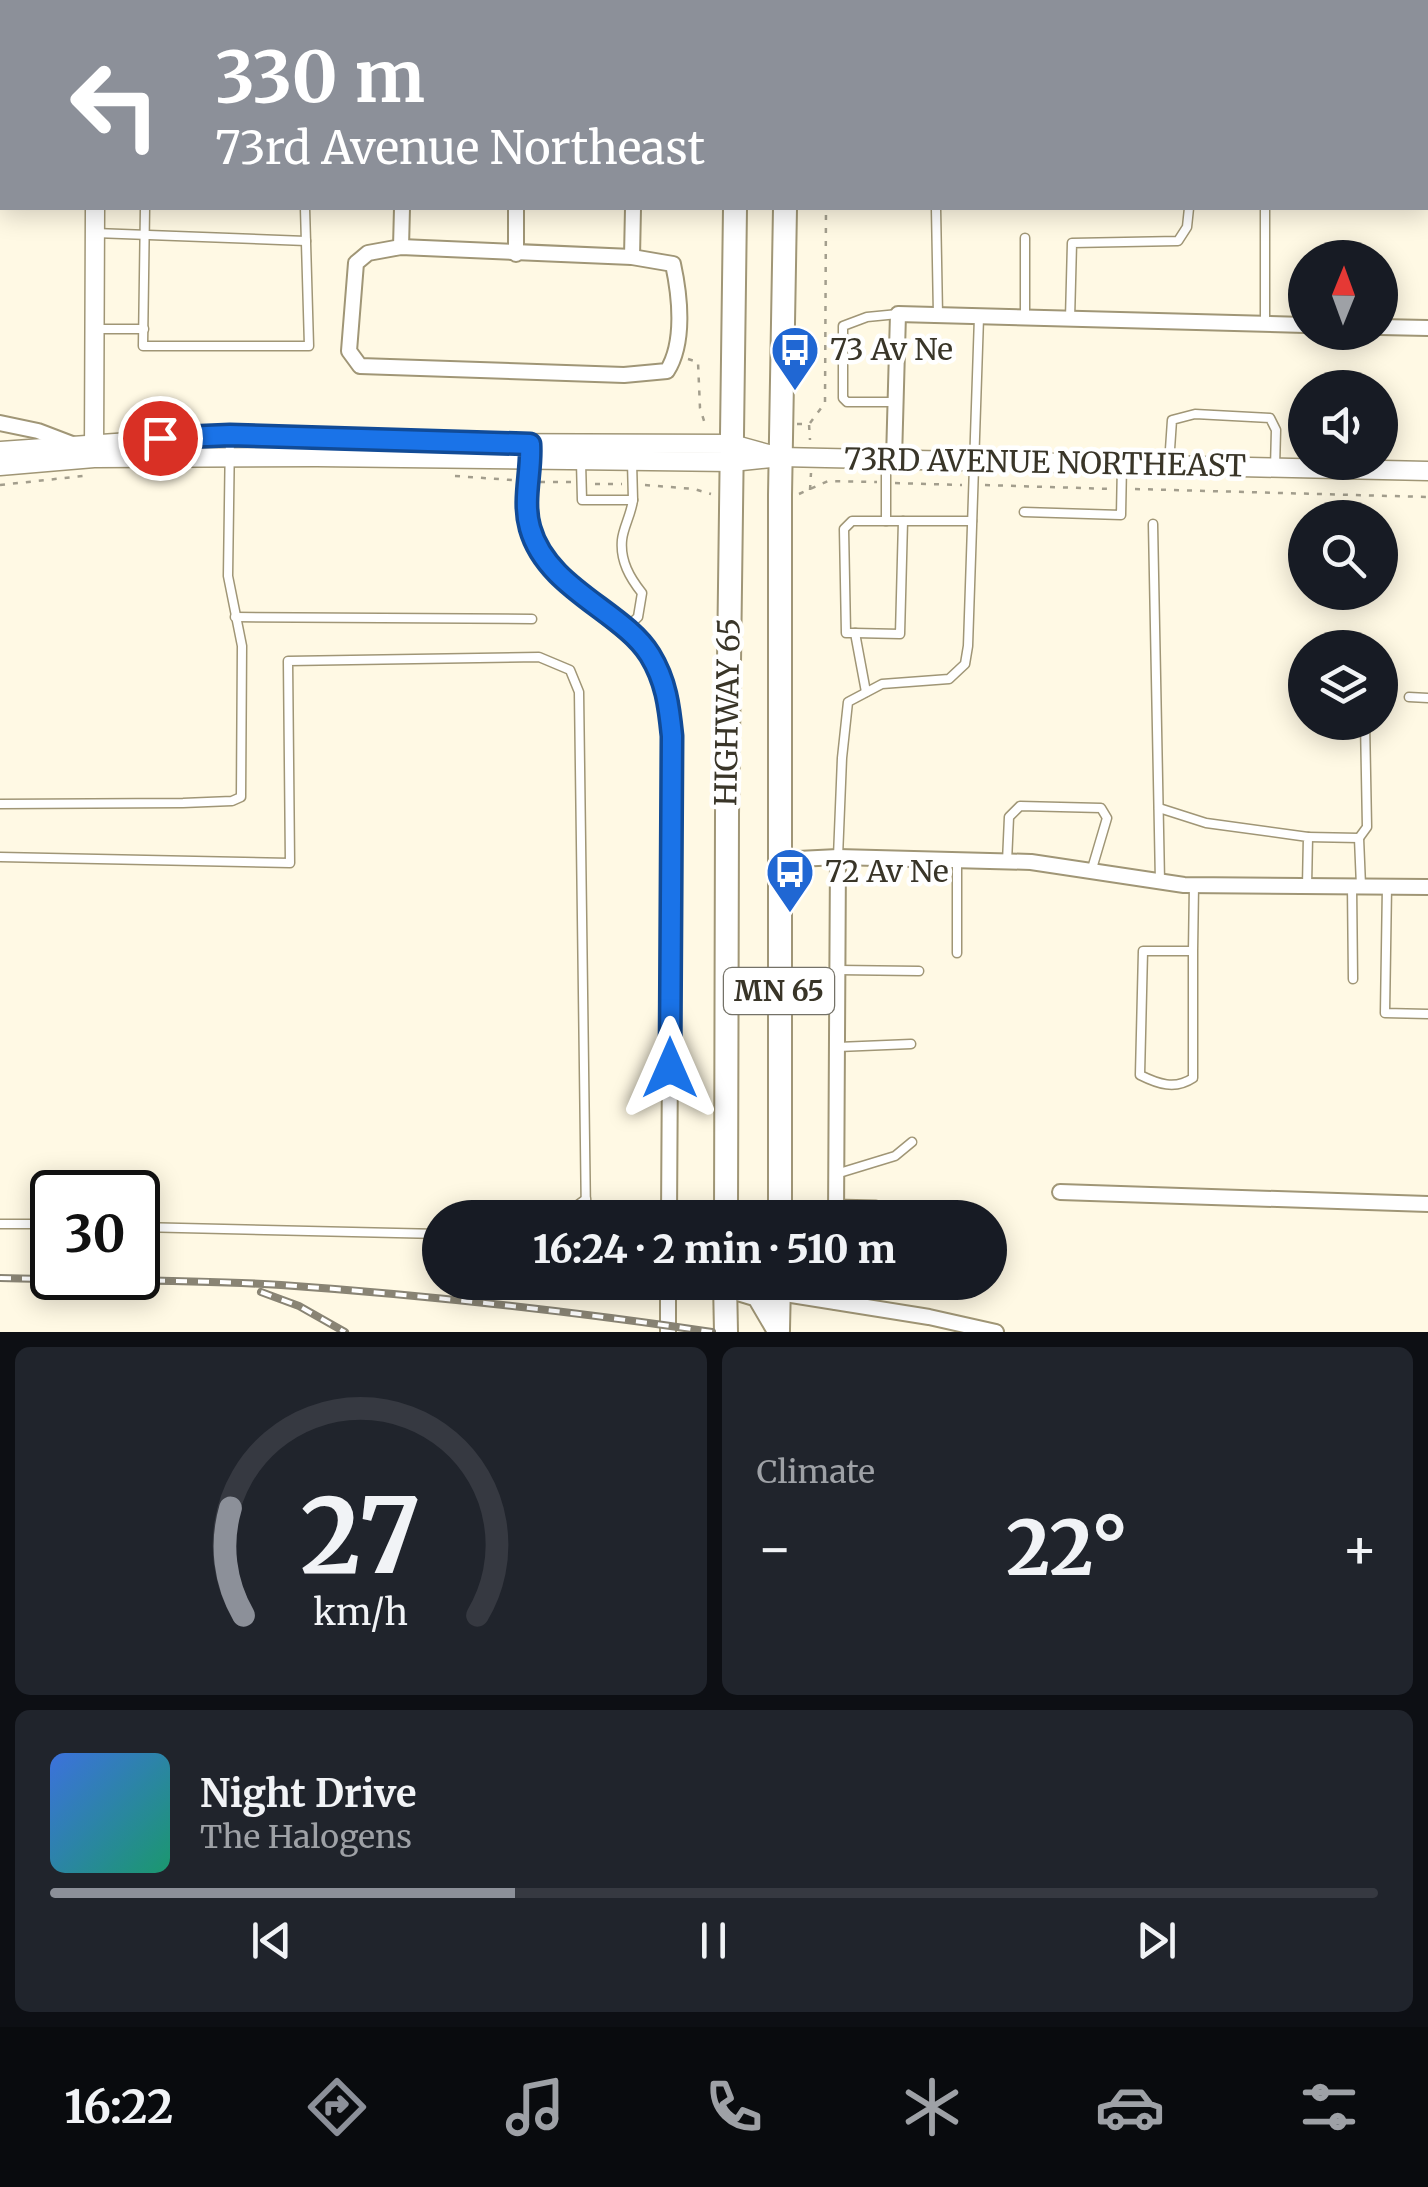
<!DOCTYPE html>
<meta charset="utf-8">
<style>
:root{--surface:#171b24;--page:#20242c;--text:#f1f3f6;--muted:#9ea1a6;--line:#363941;--accent:#8c9099}
body{margin:0;font-family:Merriweather,serif;background:var(--page);color:var(--text);height:100vh;display:flex;flex-direction:column;font-size:38px;white-space:nowrap}
*{box-sizing:border-box;margin:0}
p{font-size:32px;color:var(--muted)}
.icon{flex:none;width:55px;height:55px;fill:none;stroke:currentColor;stroke-width:2;stroke-linecap:round;stroke-linejoin:round}
.map{position:relative;height:1332px;overflow:hidden}
.details{display:flex;flex-direction:column;gap:15px;padding:15px;background:#0d0f14;flex:1}
.details>*{flex:none}
.guide{position:absolute;left:0px;top:0px;width:1430px;height:210px;box-shadow:0 5px 25px #0003;background:#8c9099;color:#fff;overflow:hidden}
.needle{width:65px;rotate:1deg}
.tools{position:absolute;left:1288px;top:240px;display:grid;gap:20px}
.tools a{display:grid;place-items:center;width:110px;height:110px;border-radius:50%;background:var(--surface);box-shadow:0 5px 25px #0003;font-size:50px}
.speed{position:absolute;left:30px;top:1170px;display:flex;gap:20px;font-size:50px;font-weight:700;text-align:center}
.speed>*{display:grid;place-content:center;width:130px;height:130px;border-radius:50%;background:var(--surface);box-shadow:0 5px 25px #0003;line-height:1}
.speed .limit{border:5px solid #111;border-radius:15px;background:#fff;color:#111}
.pin{position:absolute;display:grid;place-items:center;width:85px;height:85px;color:#fff;margin:-42px;border:5px solid #fff;border-radius:50%;box-shadow:0 2px 10px #0007}
.me{position:absolute;width:110px;margin:-55px;rotate:0deg;stroke-linejoin:round;filter:drop-shadow(0 0 8px #0008)}
.turn{display:flex;align-items:center;gap:35px;height:210px;padding:0 50px;font-size:45px}
.turn .icon{width:130px;height:130px;stroke-width:2.5}
.turn b{display:block;font-size:70px;line-height:85px}
.big{font-size:75px;font-weight:800;line-height:1.1}
.details .tile{flex:1;display:flex;flex-direction:column;justify-content:center;gap:15px;min-width:0;padding:0 35px;border-radius:15px;background:var(--page)}
.details .dial{align-items:center;gap:0}
.dial svg{height:260px;overflow:visible;fill:none;stroke:var(--line);stroke-width:7;stroke-linecap:round;text-anchor:middle}
.dial text{fill:var(--text);stroke:none}
.song{display:flex;align-items:center;gap:30px}
.cover{width:120px;height:120px;border-radius:15px;background:linear-gradient(135deg,hsl(220 70% 55%),hsl(160 70% 35%))}
.played{height:10px;border-radius:5px;background:linear-gradient(90deg,var(--accent) 35%,var(--line) 35%)}
.keys{display:flex;justify-content:space-around;direction:ltr}
.heat{display:flex;justify-content:space-between;align-items:center;font-size:55px;direction:ltr}
.details .tiles{flex:1;display:grid;gap:15px;grid-template-columns:1fr 1fr}
.tile:last-child{grid-column:span 2}
.trip{position:absolute;left:422px;top:1200px;width:585px;height:100px;border-radius:50px;background:var(--surface);box-shadow:0 5px 25px #0003;font-weight:800;line-height:100px;text-align:center}
.dock{display:flex;height:160px;justify-content:space-around;align-items:center;background:#090b0e;color:var(--muted)}
.dock .icon{width:70px;height:70px}
.dock .selected{color:var(--accent)}
.dock b{font-size:45px;color:var(--text)}
.map>svg:first-child{display:block}
.lines{fill:none;stroke-linecap:round;stroke-linejoin:round}
.service-casing{stroke:#a09676;stroke-width:11}
.minor-casing{stroke:#a09676;stroke-width:18}
.tertiary-casing{stroke:#a09676;stroke-width:21}
.trunk-casing{stroke:#a09676;stroke-width:26}
.path{stroke:#a39e8d;stroke-width:2.5;stroke-dasharray:5 8;stroke-linecap:butt}
.service{stroke:#fff;stroke-width:8}
.minor{stroke:#fff;stroke-width:14}
.tertiary{stroke:#fff;stroke-width:18}
.trunk{stroke:#fff;stroke-width:22}
.rail-casing{stroke:#898474;stroke-width:8}
.rail{stroke:#fff;stroke-width:4;stroke-dasharray:11;stroke-linecap:butt}
.route-casing{stroke:#114b97;stroke-width:25}
.route{stroke:#1a73e8;stroke-width:18}
.labels{text-anchor:middle;stroke-width:9;stroke-linejoin:round;paint-order:stroke}
.shield{fill:#fff;stroke:#747268;stroke-width:2.5}
.shield-label{font-size:28px;font-weight:bold;fill:#393528}
.poi-label{font-size:30px;fill:#393528;stroke:#fff;text-anchor:start}
.street-label{font-size:30px;fill:#393528;stroke:#fff}
</style>
<div class="map">
<svg width="1428" height="1332" viewBox="0 0 1428 1332">
<rect width="100%" height="100%" fill="#fff9e4"/>
<g class="lines">
<g class="service-casing">
<g id="service">
<path d="M145,208L143,346H309L305,208"/>
<path d="M936,208L938,315"/>
<path d="M95,233L306,241"/>
<path d="M1025,317V238"/>
<path d="M1070,319L1072,243L1178,241L1187,227L1189,208"/>
<path d="M1265,323V208"/>
<path d="M98,329H144"/>
<path d="M895,402H847L843,398V326L867,317L898,314"/>
<path d="M886,459V521H972"/>
<path d="M581,462L582,500H633L632,462"/>
<path d="M1169,464L1172,420L1195,414L1270,418L1276,430L1275,468"/>
<path d="M1024,512L1121,515L1122,464"/>
<path d="M1153,524L1160,882"/>
<path d="M235,617L532,619"/>
<path d="M625,629L638,617L642,593C630,578 620,561 622,540C623,528 631,515 633,500"/>
<path d="M855,633L900,634L903,521"/>
<path d="M866,692L855,633H846L844,529L852,521H886"/>
<path d="M1409,697L1428,698"/>
<path d="M0,804L183,803L232,801L241,797L242,646L228,576L230,435"/>
<path d="M1159,808L1206,823L1308,837L1307,886"/>
<path d="M1308,837L1359,838L1367,827L1365,722"/>
<path d="M1359,838L1361,886"/>
<path d="M0,857L290,863L288,661L539,657L570,670L579,692L586,1218"/>
<path d="M838,857L842,758L848,702L882,684L949,679L965,664L968,646L979,317"/>
<path d="M957,860V953"/>
<path d="M1007,862L1009,817L1020,806L1101,808L1107,818L1091,872"/>
<path d="M1352,886L1353,979"/>
<path d="M1387,886L1385,1013L1428,1014"/>
<path d="M1193,951V1078C1175,1090 1158,1084 1140,1075L1143,951H1193L1194,885"/>
<path d="M838,970L919,971"/>
<path d="M838,1047L911,1044"/>
<path d="M836,1174L895,1156L912,1142"/>
<path d="M836,1204L876,1205"/>
<path d="M560,1218L586,1199"/>
<path d="M0,1224H52"/>
<path d="M138,1227L440,1234"/>
<path d="M702,1282L721,1285"/>
</g>
</g>
<g class="minor-casing">
<g id="minor">
<path d="M840,0V2"/>
<path d="M165,2L166,0"/>
<path d="M280,2V0"/>
<path d="M404,2V0"/>
<path d="M518,2V0"/>
<path d="M635,2V0"/>
<path d="M1277,2V0"/>
<path d="M401,247L632,257L673,264C680,296 685,343 667,371L624,375L360,366L349,351L356,263L368,253Z"/>
<path d="M401,247L402,208"/>
<path d="M516,254V208"/>
<path d="M632,257L633,208"/>
<path d="M1380,327L1428,328"/>
<path d="M0,423L38,431L72,444"/>
<path d="M531,453L526,481L530,527L541,550L576,592L648,651L667,690L672,735L669,1218"/>
<path d="M894,459L898,314L1305,325"/>
<path d="M778,860L838,857L1031,862L1184,885L1428,887"/>
<path d="M1060,1192L1428,1204"/>
<path d="M836,1218L838,857"/>
<path d="M779,1293L929,1317L996,1332"/>
<path d="M836,1302V1282"/>
<path d="M668,1332V1282"/>
</g>
</g>
<g class="tertiary-casing">
<g id="tertiary">
<path d="M99,2V0"/>
<path d="M0,451L230,435L440,443L732,444L768,454"/>
<path d="M94,453L95,208"/>
<path d="M0,466L94,458L317,457L732,462L781,457L1428,471"/>
</g>
</g>
<g class="trunk-casing">
<g id="trunk">
<path d="M738,2V0"/>
<path d="M788,2V0"/>
<path d="M726,1218L727,814L735,208"/>
<path d="M780,1218V495L785,208"/>
<path d="M725,1282L726,1332"/>
<path d="M725,1285L758,1295L778,1329"/>
<path d="M778,1329L779,1282"/>
</g>
</g>
<g class="path">
<path d="M688,359L698,362L700,408L705,424"/>
<path d="M810,423L825,403L826,208"/>
<path d="M797,424H809L810,440"/>
<path d="M455,476L512,480"/>
<path d="M540,482H572"/>
<path d="M895,483L962,485"/>
<path d="M595,484H622"/>
<path d="M0,485L83,476"/>
<path d="M645,485L694,489L711,494"/>
<path d="M985,485L1112,489"/>
<path d="M1135,489L1428,497"/>
<path d="M810,490L811,473"/>
<path d="M799,494L828,481L877,482"/>
</g>
<use href="#service" class="service"/>
<use href="#minor" class="minor"/>
<use href="#tertiary" class="tertiary"/>
<use href="#trunk" class="trunk"/>
<g class="rail-casing">
<g id="rail">
<path d="M0,1278C94,1281 188,1279 281,1285C426,1295 569,1311 712,1332"/>
<path d="M261,1292L299,1306L345,1332"/>
</g>
</g>
<use href="#rail" class="rail"/>
</g>
<g class="lines">
<g class="route-casing">
<path id="route" d="M160,438L230,435L530,444C532,471 522,500 530,528C547,589 623,611 650,655C666,681 669,706 672,736L670,1068"/>
</g>
<use href="#route" class="route"/>
</g>
<defs>
<g id="bus-pin" transform="scale(2.5)"><path d="M0 17L-7.5 6A9.5 9.5 0 1 1 7.5 6Z" fill="#2067d3" stroke="#fff"/><path d="M-5-6H5V4H4V6H2V4H-2V6H-4V4H-5ZM-3.5-4V0h7V-4ZM-3.5 1.2v1.5H-2V1.2ZM2 1.2v1.5H3.5V1.2Z" fill="#fff"/></g>
</defs>
<g fill-rule="evenodd">
<use href="#bus-pin" x="795" y="350"/>
<use href="#bus-pin" x="790" y="872"/>
</g>
<g class="labels">
<rect class="shield" x="724" y="968" width="110" height="46" rx="8"/>
<g class="shield-label">
<text x="779" y="1001">MN 65</text>
</g>
<g class="poi-label">
<text x="830" y="360">73 Av Ne</text>
<text x="825" y="882">72 Av Ne</text>
</g>
<g class="street-label">
<text transform="translate(1045 463) rotate(1)" y="10">73RD AVENUE NORTHEAST</text>
<text transform="translate(728 712) rotate(-89)" y="10">HIGHWAY 65</text>
</g>
</g>
</svg>
<div class="tools">
<a><svg class="needle" viewBox="-14 -14 28 28"><path d="M0-13l5 13h-10z" fill="#e53935"/><path d="M0 13l5-13h-10z" fill="#9ea1a6"/></svg></a>
<a><svg class="icon" aria-label="sound" viewBox="0 0 24 24"><path d="M4 9h4l5-4v14l-5-4H4zM17 9q2 3 0 6"/></svg></a>
<a><svg class="icon" aria-label="search" viewBox="0 0 24 24"><circle cx="10" cy="10" r="6"/><path d="M15 15l6 6"/></svg></a>
<a><svg class="icon" aria-label="layers" viewBox="0 0 24 24"><path d="M12 4l9 5-9 5-9-5zM3 14l9 5 9-5"/></svg></a>
</div>
<div class="speed"><div class="limit">30</div></div>
<div class="pin" style="left:160px;top:438px;background:#d93025"><svg class="icon" aria-label="arrive" viewBox="0 0 24 24"><path d="M6 21V4h12l-3 4 3 4H6"/></svg></div>
<svg class="me" style="left:670px;top:1068px" viewBox="-20 -20 40 40"><path d="M0-17L14 15 0 8-14 15z" fill="#1a73e8" stroke="#fff" stroke-width="4"/></svg>
<div class="trip">16:24 · 2 min · 510 m</div>
<div class="guide">
<div class="turn"><svg class="icon" aria-label="left" viewBox="0 0 24 24"><path d="M17 20v-9H6M10 6l-5 5 5 5"/></svg><div><b>330 m</b>73rd Avenue Northeast</div></div>
</div>
</div>
<section class="details">
<div class="tiles">
<div class="tile dial"><svg viewBox="0 0 100 80">
<path d="M14 69A42 42 0 1 1 86 69"/>
<path d="M14 69A42 42 0 0 1 10 36" stroke="#8c9099"/>
<text x="50" y="56" font-size="32" font-weight="700">27</text>
<text x="50" y="72" font-size="11">km/h</text>
</svg></div>
<div class="tile"><p>Climate</p>
<div class="heat"><a>−</a><b class="big">22°</b><a>+</a></div>
</div>
<div class="tile">
<div class="song"><i class="cover"></i><div><b>Night Drive</b><p>The Halogens</p></div></div>
<div class="played"></div>
<div class="keys"><svg class="icon" aria-label="previous" viewBox="0 0 24 24"><path d="M18 5L8 12l10 7zM5 5v14"/></svg><svg class="icon" aria-label="pause" viewBox="0 0 24 24"><path d="M8 5v14M16 5v14"/></svg><svg class="icon" aria-label="next" viewBox="0 0 24 24"><path d="M6 5l10 7-10 7zM19 5v14"/></svg></div>
</div>
</div>
</section>
<nav class="dock">
<b>16:22</b>
<svg class="icon selected" aria-label="directions" viewBox="0 0 24 24"><path d="M12 3l9 9-9 9-9-9zM9 14v-3h6M13 9l2 2-2 2"/></svg>
<svg class="icon" aria-label="music" viewBox="0 0 24 24"><path d="M9 18V5l10-2v13"/><circle cx="6" cy="18" r="3"/><circle cx="16" cy="16" r="3"/></svg>
<svg class="icon" aria-label="phone" viewBox="0 0 24 24"><path d="M5 4h4l2 5-3 2q2 4 5 5l2-3 5 2v4C11 20 4 13 5 4z"/></svg>
<svg class="icon" aria-label="climate" viewBox="0 0 24 24"><path d="M12 3v18M4 7l16 10M4 17L20 7"/></svg>
<svg class="icon" aria-label="car" viewBox="0 0 24 24"><path d="M5 17H2v-5l4-1 3-4h7l3 4 3 1v5h-3M9 17h6M6 11h13"/><circle cx="7" cy="17" r="2"/><circle cx="17" cy="17" r="2"/></svg>
<svg class="icon" aria-label="filters" viewBox="0 0 24 24"><path d="M4 7h16M4 17h16"/><circle cx="9" cy="7" r="2"/><circle cx="15" cy="17" r="2"/></svg>
</nav>
